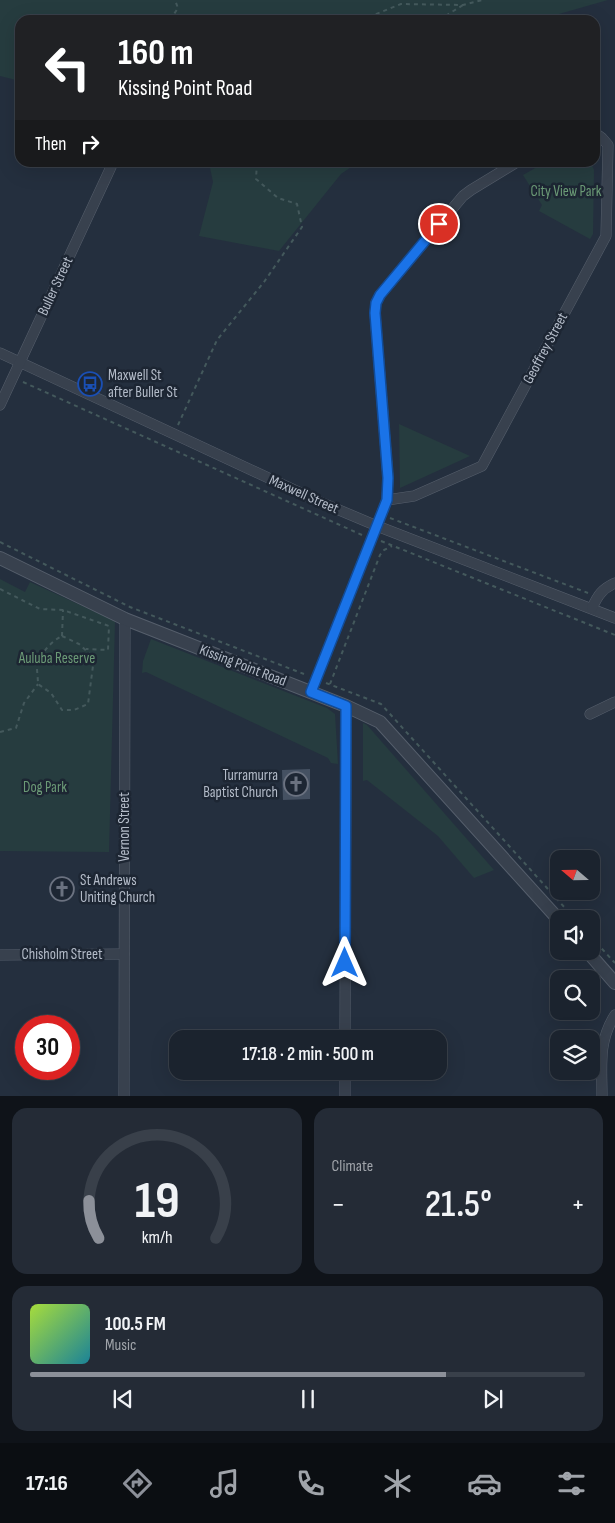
<!DOCTYPE html>
<meta charset="utf-8">
<style>
:root{--surface:#1b232e;--page:#242b36;--text:#f1f3f6;--muted:#a0a4aa;--line:#39404a;--accent:#8c9099}
body{margin:0;font-family:"Sofia Sans Condensed",sans-serif;background:var(--page);color:var(--text);height:100vh;display:flex;flex-direction:column;font-size:19px;white-space:nowrap}
*{box-sizing:border-box;margin:0}
p{font-size:16px;color:var(--muted)}
.icon{flex:none;width:28px;height:28px;fill:none;stroke:currentColor;stroke-width:2;stroke-linecap:round;stroke-linejoin:round}
.map{position:relative;height:1096px;overflow:hidden}
.panel{display:flex;flex-direction:column;gap:12px;padding:12px;background:#0f1319;flex:1}
.panel>*{flex:none}
.banner{position:absolute;left:15px;top:15px;width:585px;height:152px;border-radius:15px;box-shadow:0 5px 20px #0002,0 0 0 1px var(--line);background:#202124;color:#fff;overflow:hidden}
.needle{width:32px;rotate:290deg}
.fabs{position:absolute;left:550px;top:850px;display:grid;gap:10px}
.fabs a{display:grid;place-items:center;width:50px;height:50px;border-radius:10px;background:var(--surface);box-shadow:0 5px 20px #0002,0 0 0 1px var(--line);font-size:25px}
.speed{position:absolute;left:15px;top:1015px;display:flex;gap:10px;font-size:25px;font-weight:700;text-align:center}
.speed>*{display:grid;place-content:center;width:65px;height:65px;border-radius:50%;background:var(--surface);box-shadow:0 5px 20px #0002,0 0 0 1px var(--line);line-height:1}
.speed .limit{border:8px solid #d22;background:#fff;color:#111}
.pin{position:absolute;display:grid;place-items:center;width:42px;height:42px;color:#fff;margin:-21px;border:2px solid #fff;border-radius:50%;box-shadow:0 1px 5px #0007}
.me{position:absolute;width:55px;margin:-28px;rotate:0deg;stroke-linejoin:round;filter:drop-shadow(0 0 4px #0008)}
.turn{display:flex;align-items:center;gap:18px;height:105px;padding:0 20px;font-size:22px}
.turn .icon{width:65px;height:65px;stroke-width:2.5}
.turn b{display:block;font-size:35px;line-height:42px}
.then{display:flex;align-items:center;height:48px;padding:0 20px;background:#0003;gap:10px;font-size:19px}
.big{font-size:38px;font-weight:600;line-height:1.1}
.panel .card{flex:1;display:flex;flex-direction:column;justify-content:center;gap:8px;min-width:0;padding:0 18px;border-radius:15px;background:var(--page)}
.panel .dial{align-items:center;gap:0}
.dial svg{height:130px;overflow:visible;fill:none;stroke:var(--line);stroke-width:7;stroke-linecap:round;text-anchor:middle}
.dial text{fill:var(--text);stroke:none}
.song{display:flex;align-items:center;gap:15px}
.cover{width:60px;height:60px;border-radius:8px;background:linear-gradient(135deg,hsl(80 70% 55%),hsl(190 70% 35%))}
.played{height:5px;border-radius:2px;background:linear-gradient(90deg,var(--accent) 75%,var(--line) 75%)}
.keys{display:flex;justify-content:space-around;direction:ltr}
.heat{display:flex;justify-content:space-between;align-items:center;font-size:28px;direction:ltr}
.panel .tiles{flex:1;display:grid;gap:12px;grid-template-columns:1fr 1fr}
.card:last-child{grid-column:span 2}
.trip{position:absolute;left:169px;top:1030px;width:278px;height:50px;border-radius:15px;background:var(--surface);box-shadow:0 5px 20px #0002,0 0 0 1px var(--line);font-weight:600;line-height:50px;text-align:center}
.tab-bar{display:flex;height:80px;justify-content:space-around;align-items:center;background:#0b0e12;color:var(--muted)}
.tab-bar .icon{width:35px;height:35px}
.tab-bar .selected{color:var(--accent)}
.tab-bar b{font-size:22px;color:var(--text)}
.map>svg:first-child{display:block}
.green{fill:#263c3f}
.building{fill:#455162}
.lines{fill:none;stroke-linecap:round;stroke-linejoin:round}
.minor-casing{stroke:#565f6c;stroke-width:11}
.tertiary-casing{stroke:#565f6c;stroke-width:14}
.path{stroke:#44595c;stroke-width:2;stroke-dasharray:4 4;stroke-linecap:butt}
.minor{stroke:#38414e;stroke-width:10}
.tertiary{stroke:#38414e;stroke-width:12}
.route-casing{stroke:#114b97;stroke-width:12}
.route{stroke:#1a73e8;stroke-width:9}
.labels{text-anchor:middle;stroke-width:5;stroke-linejoin:round;paint-order:stroke}
.park-label{font-size:15px;fill:#6b9a76;stroke:#1d2633}
.street-label{font-size:15px;fill:#b4bcc9;stroke:#1d2633}
.poi-label{font-size:15px;fill:#b4bcc9;stroke:#1d2633;text-anchor:start}
</style>
<div class="map">
<svg width="615" height="1096" viewBox="0 0 615 1096">
<rect width="100%" height="100%" fill="#242f3e"/>
<g class="green">
<path d="M0,0H608L538,20H20V81L0,76Z"/>
<path d="M209,163V162L357,163L341,174L279,251L199,236L213,182Z"/>
<path d="M544,163H591L594,170L593,234L590,239L539,211L542,205L523,175Z"/>
<path d="M399,424L470,456L400,488Z"/>
<path d="M0,579L25,592L30,582L115,621L109,852L0,851Z"/>
<path d="M151,639L327,708L335,714L338,764L331,763L328,758L146,672L142,673L143,661Z"/>
<path d="M363,723L367,725L494,870L474,878L438,836L367,780L363,781Z"/>
</g>
<path class="building" d="M310,769V799L283,800L282,770Z"/>
<g class="lines">
<g class="minor-casing">
<g id="minor">
<path d="M0,353L320,502L377,526L615,618"/>
<path d="M0,405L111,167"/>
<path d="M387,500L414,496L482,466L606,236L608,145L602,138L595,133"/>
<path d="M592,608C598,595 602,589 615,583"/>
<path d="M311,692L387,500L388,478L375,313L376,303L380,295L463,196L471,190L517,162"/>
<path d="M590,714L615,702"/>
<path d="M0,955L124,954"/>
<path d="M345,1039L346,706"/>
<path d="M124,1096L125,619"/>
<path d="M345,1096V1071"/>
<path d="M602,1096C602,1066 598,1041 615,1015"/>
</g>
</g>
<g class="tertiary-casing">
<g id="tertiary">
<path d="M0,558L125,619L346,706L380,722L559,920"/>
<path d="M587,951L615,983"/>
</g>
</g>
<g class="path">
<path d="M170,20L178,8L175,0"/>
<path d="M361,20L401,4L463,5L482,0"/>
<path d="M439,20L463,5"/>
<path d="M23,382L362,535"/>
<path d="M178,425L217,340L264,282L302,227L297,204L278,198L256,179L257,162"/>
<path d="M390,518L588,593"/>
<path d="M381,541L615,635"/>
<path d="M0,542L130,607L304,674"/>
<path d="M0,589L40,609L63,610L109,626L108,650L86,649"/>
<path d="M62,636L79,644L94,658L88,704L74,710H62L51,693L38,684C38,679 37,672 37,668C40,654 50,642 62,636Z"/>
<path d="M62,636L63,610"/>
<path d="M326,683L381,704L575,919"/>
<path d="M330,684L380,555L384,550L392,546"/>
<path d="M0,732L16,728L24,703L38,684"/>
<path d="M591,937L615,963"/>
</g>
<use href="#minor" class="minor"/>
<use href="#tertiary" class="tertiary"/>
</g>
<g class="lines">
<g class="route-casing">
<path id="route" d="M345,963L346,706L311,692L387,500L388,478L375,313L376,303L380,295L439,224"/>
</g>
<use href="#route" class="route"/>
</g>
<defs>
<g id="bus-ring" transform="scale(1.25)"><circle r="9.5" fill="#1d2633" stroke="#1a4fb4" stroke-width="1.5"/><path d="M-5-6H5V4H4V6H2V4H-2V6H-4V4H-5ZM-3.5-4V0h7V-4ZM-3.5 1.2v1.5H-2V1.2ZM2 1.2v1.5H3.5V1.2Z" fill="#1a4fb4"/></g>
<g id="church-ring" transform="scale(1.25)"><circle r="9.5" fill="#1d2633" stroke="#6b7280" stroke-width="1.5"/><path d="M-1.2-6h2.4v3.5h3.3v2.4h-3.3V6h-2.4V-.1h-3.3v-2.4h3.3Z" fill="#6b7280"/></g>
</defs>
<g fill-rule="evenodd">
<use href="#bus-ring" x="90" y="384"/>
<use href="#church-ring" x="296" y="784"/>
<use href="#church-ring" x="62" y="889"/>
</g>
<g class="labels">
<g class="park-label">
<text x="566" y="196">City View Park</text>
<text x="57" y="663">Auluba Reserve</text>
<text x="45" y="792">Dog Park</text>
</g>
<g class="street-label">
<text transform="translate(55 286) rotate(-65)" y="5">Buller Street</text>
<text transform="translate(545 348) rotate(-62)" y="5">Geoffrey Street</text>
<text transform="translate(304 494) rotate(24)" y="5">Maxwell Street</text>
<text transform="translate(243 665) rotate(21)" y="5">Kissing Point Road</text>
<text transform="translate(124 827) rotate(-90)" y="5">Vernon Street</text>
<text x="62" y="959">Chisholm Street</text>
</g>
<g class="poi-label">
<text x="108" y="380">Maxwell St<tspan x="108" dy="17">after Buller St</tspan></text>
<text x="278" y="780" text-anchor="end">Turramurra<tspan x="278" dy="17">Baptist Church</tspan></text>
<text x="80" y="885">St Andrews<tspan x="80" dy="17">Uniting Church</tspan></text>
</g>
</g>
</svg>
<div class="fabs">
<a><svg class="needle" viewBox="-14 -14 28 28"><path d="M0-13l5 13h-10z" fill="#e53935"/><path d="M0 13l5-13h-10z" fill="#a0a4aa"/></svg></a>
<a><svg class="icon" aria-label="sound" viewBox="0 0 24 24"><path d="M4 9h4l5-4v14l-5-4H4zM17 9q2 3 0 6"/></svg></a>
<a><svg class="icon" aria-label="search" viewBox="0 0 24 24"><circle cx="10" cy="10" r="6"/><path d="M15 15l6 6"/></svg></a>
<a><svg class="icon" aria-label="layers" viewBox="0 0 24 24"><path d="M12 4l9 5-9 5-9-5zM3 14l9 5 9-5"/></svg></a>
</div>
<div class="speed"><div class="limit">30</div></div>
<div class="pin" style="left:439px;top:224px;background:#d93025"><svg class="icon" aria-label="arrive" viewBox="0 0 24 24"><path d="M6 21V4h12l-3 4 3 4H6"/></svg></div>
<svg class="me" style="left:345px;top:963px" viewBox="-20 -20 40 40"><path d="M0-17L14 15 0 8-14 15z" fill="#1a73e8" stroke="#fff" stroke-width="4"/></svg>
<div class="trip">17:18 · 2 min · 500 m</div>
<div class="banner">
<div class="turn"><svg class="icon" aria-label="left" viewBox="0 0 24 24"><path d="M17 20v-9H6M10 6l-5 5 5 5"/></svg><div><b>160 m</b>Kissing Point Road</div></div>
<div class="then">Then<svg class="icon" aria-label="right" viewBox="0 0 24 24"><path d="M7 20v-9h11M14 6l5 5-5 5"/></svg></div>
</div>
</div>
<section class="panel">
<div class="tiles">
<div class="card dial"><svg viewBox="0 0 100 80">
<path d="M14 69A42 42 0 1 1 86 69"/>
<path d="M14 69A42 42 0 0 1 8 46" stroke="#8c9099"/>
<text x="50" y="56" font-size="32" font-weight="700">19</text>
<text x="50" y="72" font-size="11">km/h</text>
</svg></div>
<div class="card"><p>Climate</p>
<div class="heat"><a>−</a><b class="big">21.5°</b><a>+</a></div>
</div>
<div class="card">
<div class="song"><i class="cover"></i><div><b>100.5 FM</b><p>Music</p></div></div>
<div class="played"></div>
<div class="keys"><svg class="icon" aria-label="previous" viewBox="0 0 24 24"><path d="M18 5L8 12l10 7zM5 5v14"/></svg><svg class="icon" aria-label="pause" viewBox="0 0 24 24"><path d="M8 5v14M16 5v14"/></svg><svg class="icon" aria-label="next" viewBox="0 0 24 24"><path d="M6 5l10 7-10 7zM19 5v14"/></svg></div>
</div>
</div>
</section>
<nav class="tab-bar">
<b>17:16</b>
<svg class="icon selected" aria-label="directions" viewBox="0 0 24 24"><path d="M12 3l9 9-9 9-9-9zM9 14v-3h6M13 9l2 2-2 2"/></svg>
<svg class="icon" aria-label="music" viewBox="0 0 24 24"><path d="M9 18V5l10-2v13"/><circle cx="6" cy="18" r="3"/><circle cx="16" cy="16" r="3"/></svg>
<svg class="icon" aria-label="phone" viewBox="0 0 24 24"><path d="M5 4h4l2 5-3 2q2 4 5 5l2-3 5 2v4C11 20 4 13 5 4z"/></svg>
<svg class="icon" aria-label="climate" viewBox="0 0 24 24"><path d="M12 3v18M4 7l16 10M4 17L20 7"/></svg>
<svg class="icon" aria-label="car" viewBox="0 0 24 24"><path d="M5 17H2v-5l4-1 3-4h7l3 4 3 1v5h-3M9 17h6M6 11h13"/><circle cx="7" cy="17" r="2"/><circle cx="17" cy="17" r="2"/></svg>
<svg class="icon" aria-label="filters" viewBox="0 0 24 24"><path d="M4 7h16M4 17h16"/><circle cx="9" cy="7" r="2"/><circle cx="15" cy="17" r="2"/></svg>
</nav>
